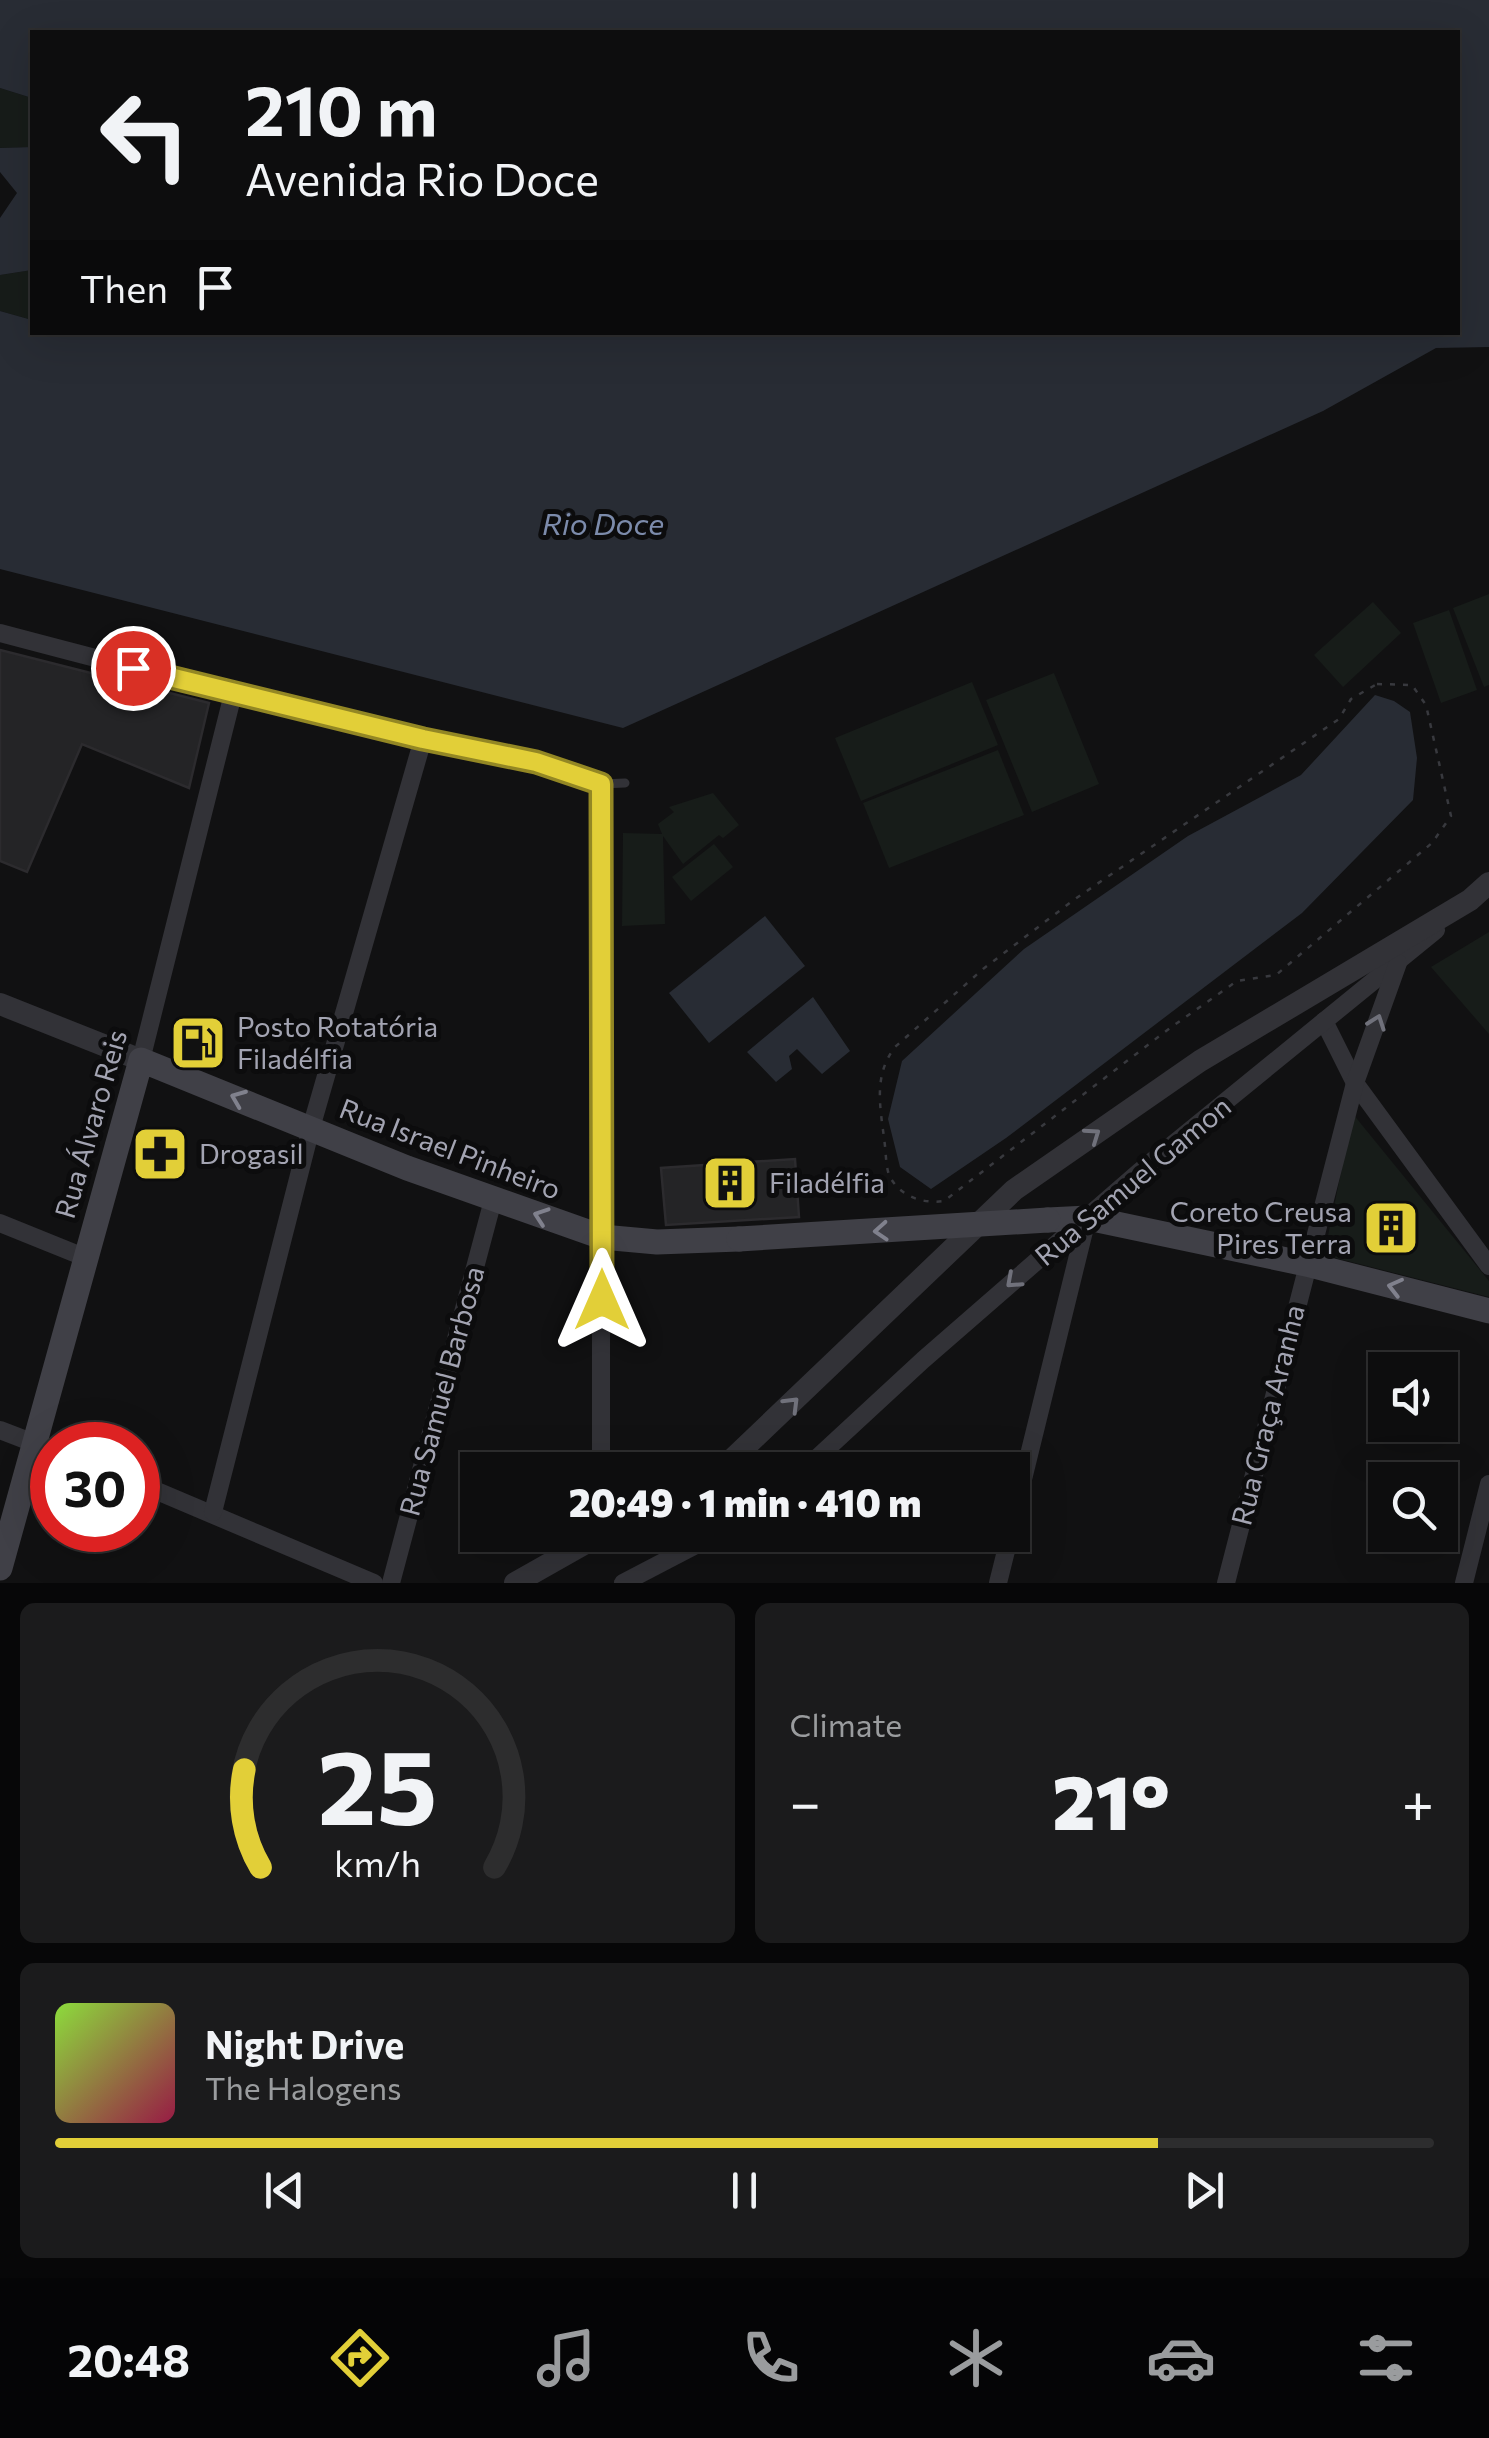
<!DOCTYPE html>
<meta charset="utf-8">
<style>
:root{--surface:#0d0d0e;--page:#1b1b1c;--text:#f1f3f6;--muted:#9a9c9e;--line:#2d2d2e;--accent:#e2cf38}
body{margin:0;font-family:Commissioner,sans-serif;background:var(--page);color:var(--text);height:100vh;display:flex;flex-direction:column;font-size:38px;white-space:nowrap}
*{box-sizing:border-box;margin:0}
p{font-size:32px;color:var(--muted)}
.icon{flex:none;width:55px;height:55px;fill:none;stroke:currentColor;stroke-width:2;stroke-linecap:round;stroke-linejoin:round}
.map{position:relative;height:1583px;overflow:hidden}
.panel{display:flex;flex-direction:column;gap:20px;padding:20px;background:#070708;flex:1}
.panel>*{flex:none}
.top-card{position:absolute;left:30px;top:30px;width:1430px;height:305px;border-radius:0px;box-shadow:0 10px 40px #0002,0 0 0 2px var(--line);background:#0d0d0e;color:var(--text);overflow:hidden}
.buttons{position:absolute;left:1368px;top:1352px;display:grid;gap:20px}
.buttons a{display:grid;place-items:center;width:90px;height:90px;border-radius:0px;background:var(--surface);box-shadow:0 10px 40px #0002,0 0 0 2px var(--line);font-size:50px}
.speed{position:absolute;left:30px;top:1422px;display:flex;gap:20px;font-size:50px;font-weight:700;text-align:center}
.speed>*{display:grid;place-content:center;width:130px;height:130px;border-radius:50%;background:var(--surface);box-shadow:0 10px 40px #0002,0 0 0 2px var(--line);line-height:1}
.speed .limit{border:15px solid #d22;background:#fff;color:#111}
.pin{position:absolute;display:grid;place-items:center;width:85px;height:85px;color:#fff;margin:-42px;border:5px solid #fff;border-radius:50%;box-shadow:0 2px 10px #0007}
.me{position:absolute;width:110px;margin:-55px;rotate:0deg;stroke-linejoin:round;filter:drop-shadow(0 0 8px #0008)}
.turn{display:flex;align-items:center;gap:35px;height:210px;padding:0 50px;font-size:45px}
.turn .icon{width:130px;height:130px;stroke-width:2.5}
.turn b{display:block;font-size:70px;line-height:85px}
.then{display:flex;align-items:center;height:95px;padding:0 50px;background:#0003;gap:20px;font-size:38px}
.big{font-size:75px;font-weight:800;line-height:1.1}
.panel .tile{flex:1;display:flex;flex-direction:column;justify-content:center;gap:15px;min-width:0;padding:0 35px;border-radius:15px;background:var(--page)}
.panel .dial{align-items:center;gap:0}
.dial svg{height:260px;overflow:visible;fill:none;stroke:var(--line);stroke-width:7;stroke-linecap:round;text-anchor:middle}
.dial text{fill:var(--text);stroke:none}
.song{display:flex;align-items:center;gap:30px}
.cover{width:120px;height:120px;border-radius:15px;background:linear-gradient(135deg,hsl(90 70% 55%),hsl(340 70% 35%))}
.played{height:10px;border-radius:5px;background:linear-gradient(90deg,var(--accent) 80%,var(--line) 80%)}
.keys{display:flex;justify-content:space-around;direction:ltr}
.heat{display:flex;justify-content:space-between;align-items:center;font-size:55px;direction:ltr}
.panel .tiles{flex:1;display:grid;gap:20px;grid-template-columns:1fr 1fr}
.tile:last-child{grid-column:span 2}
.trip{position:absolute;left:460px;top:1452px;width:570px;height:100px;border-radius:0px;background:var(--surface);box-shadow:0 10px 40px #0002,0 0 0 2px var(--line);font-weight:800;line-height:100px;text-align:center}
.dock{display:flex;height:160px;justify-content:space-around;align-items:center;background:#050506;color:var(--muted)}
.dock .icon{width:70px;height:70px}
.dock .on{color:var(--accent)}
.dock b{font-size:45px;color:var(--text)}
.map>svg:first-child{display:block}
.green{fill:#171c19}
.water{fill:#282c34}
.building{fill:#242426;stroke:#2c2b2e;stroke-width:2.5}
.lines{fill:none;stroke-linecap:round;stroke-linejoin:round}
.path{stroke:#38393e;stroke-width:2.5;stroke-dasharray:5 8;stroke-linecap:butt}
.service{stroke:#323237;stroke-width:9}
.minor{stroke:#323237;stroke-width:18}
.tertiary{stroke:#323237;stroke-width:22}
.secondary{stroke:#404047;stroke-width:25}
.secondary-bridge{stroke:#404047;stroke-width:25}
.oneway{stroke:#70717b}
.oneway2{stroke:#80818d}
.route-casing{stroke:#938724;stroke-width:25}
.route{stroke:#e2cf38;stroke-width:18}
.labels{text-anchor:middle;stroke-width:10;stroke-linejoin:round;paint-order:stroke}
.poi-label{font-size:28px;fill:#a3a4b2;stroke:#0c0c0d;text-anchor:start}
.street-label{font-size:28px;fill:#a3a4b2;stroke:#0c0c0d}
.water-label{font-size:30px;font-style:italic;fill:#7c8bab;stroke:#0c0c0d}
</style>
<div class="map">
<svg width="1489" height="1583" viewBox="0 0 1489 1583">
<rect width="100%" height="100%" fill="#111112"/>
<g class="green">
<path d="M0,88L32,98V147L0,148Z"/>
<path d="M32,270V320L0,311V275Z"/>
<path d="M1489,594V685L1484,687L1453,608Z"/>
<path d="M1373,602L1401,633L1343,687L1314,655Z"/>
<path d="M1449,610L1477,690L1441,703L1413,623Z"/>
<path d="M1054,673L1099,784L1032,812L986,700Z"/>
<path d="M972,682L998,745L861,801L835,738Z"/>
<path d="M998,750L1024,815L889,868L863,803Z"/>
<path d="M713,793L739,825L723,838L719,835L683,864L663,836L665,924L622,926L623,833L662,834L658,824L674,812L669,807Z"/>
<path d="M714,844L733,867L691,901L672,877Z"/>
<path d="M1489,932V1034L1431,967Z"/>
<path d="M1353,1114L1489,1281V1297L1324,1255Z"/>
</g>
<g class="water">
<path d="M0,0H1489V347L1436,348L1323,411L623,728L0,569V311L32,320V332H1458V32H32V98L0,88Z"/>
<path d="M32,147V270L0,275V218L17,193L0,172V148Z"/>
<path d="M1375,695L1394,701L1410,712L1417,758L1413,800L1302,913L1006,1138L931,1189L900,1167L888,1119L902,1061L1024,949L1188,836L1301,775Z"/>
<path d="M765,916L805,966L709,1043L669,993Z"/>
<path d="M813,997L850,1051L822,1074L797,1049L789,1056L792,1069L776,1082L747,1052Z"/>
</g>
<g class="building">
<path d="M0,650L209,703L189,788L82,744L27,872L0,861Z"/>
<path d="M795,1159L799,1217L666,1225L661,1168Z"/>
</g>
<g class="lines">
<path class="path" d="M1377,684L1412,685L1426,705L1451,816L1432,843L1276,975L1237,981L1170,1028L944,1201C923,1204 901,1197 890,1177C886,1169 886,1155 885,1146C881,1110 872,1077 895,1047L983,969L1075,899L1339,719L1351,699Z"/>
<path class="service" d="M601,784L625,783"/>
<g class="minor">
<path d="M0,633C128,667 257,700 386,730C458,747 532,756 601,784V1470"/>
<path d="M1324,1021L1355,1083L1489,1266"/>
<path d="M141,1060L233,694"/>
<path d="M0,1223L84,1257"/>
<path d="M0,1430L52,1450"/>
<path d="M804,1470L923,1360L1139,1172L1436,930"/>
<path d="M138,1483L374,1583"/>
<path d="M213,1512L311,1128L423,739"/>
<path d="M1012,1524L1087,1219"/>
<path d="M391,1583L493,1200"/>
<path d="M623,1583L715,1535"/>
<path d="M998,1583L1010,1535"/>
<path d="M1226,1583L1355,1083L1398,963"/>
<path d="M1464,1583L1489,1484"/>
</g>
<g class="tertiary">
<path d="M0,1004L141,1060"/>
<path d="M721,1470L1014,1190L1200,1061L1470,900L1489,883"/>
<path d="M515,1583L600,1535"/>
</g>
<g class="secondary">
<path d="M1048,1220L1088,1218L1306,1264L1489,1311"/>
<path d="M0,1568L141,1060L407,1168L602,1237L657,1242L739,1239"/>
</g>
<path class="secondary-bridge" d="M739,1239L1048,1220"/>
</g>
<defs><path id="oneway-chevron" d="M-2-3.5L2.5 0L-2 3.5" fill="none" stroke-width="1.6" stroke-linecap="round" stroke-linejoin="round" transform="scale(2.5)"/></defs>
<g class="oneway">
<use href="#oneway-chevron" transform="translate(1377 1022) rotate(-70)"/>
<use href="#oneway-chevron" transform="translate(1093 1135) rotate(-35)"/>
<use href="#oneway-chevron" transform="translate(1013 1281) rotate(138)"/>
<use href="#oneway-chevron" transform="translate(792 1404) rotate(-45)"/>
</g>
<g class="oneway2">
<use href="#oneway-chevron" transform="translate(238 1098) rotate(-158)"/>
<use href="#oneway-chevron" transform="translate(541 1216) rotate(-161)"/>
<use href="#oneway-chevron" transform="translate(881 1231) rotate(176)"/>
<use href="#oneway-chevron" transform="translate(1395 1287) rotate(-166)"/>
</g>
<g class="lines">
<g class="route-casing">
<path id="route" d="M133,668L423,739L536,762L601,784L602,1300"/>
</g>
<use href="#route" class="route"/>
</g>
<defs>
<g id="fuel-square" transform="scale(2.875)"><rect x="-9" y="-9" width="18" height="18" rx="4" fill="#e2cf38" stroke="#0c0c0d"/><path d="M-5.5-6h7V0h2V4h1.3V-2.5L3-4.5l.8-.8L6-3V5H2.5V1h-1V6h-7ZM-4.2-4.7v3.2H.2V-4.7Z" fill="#111"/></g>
<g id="pharmacy-square" transform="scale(2.875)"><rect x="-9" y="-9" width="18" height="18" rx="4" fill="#e2cf38" stroke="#0c0c0d"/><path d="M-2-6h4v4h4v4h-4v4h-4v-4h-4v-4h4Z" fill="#111"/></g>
<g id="building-square" transform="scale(2.875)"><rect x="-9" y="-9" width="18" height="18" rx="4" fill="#e2cf38" stroke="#0c0c0d"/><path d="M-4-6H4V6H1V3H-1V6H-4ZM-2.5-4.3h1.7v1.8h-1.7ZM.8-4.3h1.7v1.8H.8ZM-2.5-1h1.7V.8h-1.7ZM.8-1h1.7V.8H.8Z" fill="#111"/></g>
</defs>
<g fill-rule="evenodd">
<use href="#fuel-square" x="198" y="1043"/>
<use href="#pharmacy-square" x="160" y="1154"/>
<use href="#building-square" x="730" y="1183"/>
<use href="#building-square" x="1391" y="1228"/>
</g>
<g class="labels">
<g class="poi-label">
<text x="237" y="1037">Posto Rotatória<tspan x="237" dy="32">Filadélfia</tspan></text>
<text x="199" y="1164">Drogasil</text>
<text x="769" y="1193">Filadélfia</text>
<text x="1352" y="1222" text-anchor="end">Coreto Creusa<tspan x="1352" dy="32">Pires Terra</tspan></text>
</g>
<g class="street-label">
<text transform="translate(91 1124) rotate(-74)" y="10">Rua Álvaro Reis</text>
<text transform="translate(450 1149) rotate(21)" y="10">Rua Israel Pinheiro</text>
<text transform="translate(1133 1181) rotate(-40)" y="10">Rua Samuel Gamon</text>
<text transform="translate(442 1391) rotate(-75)" y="10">Rua Samuel Barbosa</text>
<text transform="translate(1268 1415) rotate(-76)" y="10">Rua Graça Aranha</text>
</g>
<g class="water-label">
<text x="603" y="535">Rio Doce</text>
</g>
</g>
</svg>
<div class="buttons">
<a><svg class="icon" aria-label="sound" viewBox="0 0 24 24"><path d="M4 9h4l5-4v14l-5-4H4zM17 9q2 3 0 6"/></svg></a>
<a><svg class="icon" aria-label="search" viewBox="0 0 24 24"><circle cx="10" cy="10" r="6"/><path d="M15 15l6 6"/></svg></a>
</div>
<div class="speed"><div class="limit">30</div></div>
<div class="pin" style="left:133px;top:668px;background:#d93025"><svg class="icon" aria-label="arrive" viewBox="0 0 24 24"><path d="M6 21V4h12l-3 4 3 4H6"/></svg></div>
<svg class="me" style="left:602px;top:1300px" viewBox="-20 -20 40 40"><path d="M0-17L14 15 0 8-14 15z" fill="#e2cf38" stroke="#fff" stroke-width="4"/></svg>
<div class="trip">20:49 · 1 min · 410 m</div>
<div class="top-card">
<div class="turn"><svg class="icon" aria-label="left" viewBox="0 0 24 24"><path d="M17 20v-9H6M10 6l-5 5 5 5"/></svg><div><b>210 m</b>Avenida Rio Doce</div></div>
<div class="then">Then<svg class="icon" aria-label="arrive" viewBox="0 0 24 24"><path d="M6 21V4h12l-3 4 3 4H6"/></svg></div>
</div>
</div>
<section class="panel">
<div class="tiles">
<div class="tile dial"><svg viewBox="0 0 100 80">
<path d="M14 69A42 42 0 1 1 86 69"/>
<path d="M14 69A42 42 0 0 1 9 39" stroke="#e2cf38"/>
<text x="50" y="56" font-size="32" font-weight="700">25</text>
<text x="50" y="72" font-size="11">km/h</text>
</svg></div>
<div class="tile"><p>Climate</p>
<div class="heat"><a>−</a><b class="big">21°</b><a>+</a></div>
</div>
<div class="tile">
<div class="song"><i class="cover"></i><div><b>Night Drive</b><p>The Halogens</p></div></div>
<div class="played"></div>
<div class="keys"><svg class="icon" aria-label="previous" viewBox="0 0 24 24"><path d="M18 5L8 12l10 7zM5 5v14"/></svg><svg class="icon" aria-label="pause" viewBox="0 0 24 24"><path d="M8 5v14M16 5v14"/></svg><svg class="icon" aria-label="next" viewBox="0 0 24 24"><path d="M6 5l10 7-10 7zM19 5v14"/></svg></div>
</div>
</div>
</section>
<nav class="dock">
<b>20:48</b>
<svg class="icon on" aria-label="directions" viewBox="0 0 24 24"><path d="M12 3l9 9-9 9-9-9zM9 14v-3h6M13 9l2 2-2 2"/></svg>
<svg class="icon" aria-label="music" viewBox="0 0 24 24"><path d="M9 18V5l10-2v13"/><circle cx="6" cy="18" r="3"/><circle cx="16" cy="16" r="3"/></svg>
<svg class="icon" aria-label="phone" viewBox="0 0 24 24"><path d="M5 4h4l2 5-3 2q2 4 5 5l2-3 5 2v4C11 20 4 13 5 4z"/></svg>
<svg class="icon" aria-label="climate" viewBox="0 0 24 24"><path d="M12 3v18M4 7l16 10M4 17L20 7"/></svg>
<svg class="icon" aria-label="car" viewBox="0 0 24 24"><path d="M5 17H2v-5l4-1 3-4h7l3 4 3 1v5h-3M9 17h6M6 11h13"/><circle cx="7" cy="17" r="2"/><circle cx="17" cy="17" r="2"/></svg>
<svg class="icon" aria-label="filters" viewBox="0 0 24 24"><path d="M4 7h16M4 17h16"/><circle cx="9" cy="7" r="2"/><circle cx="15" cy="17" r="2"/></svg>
</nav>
